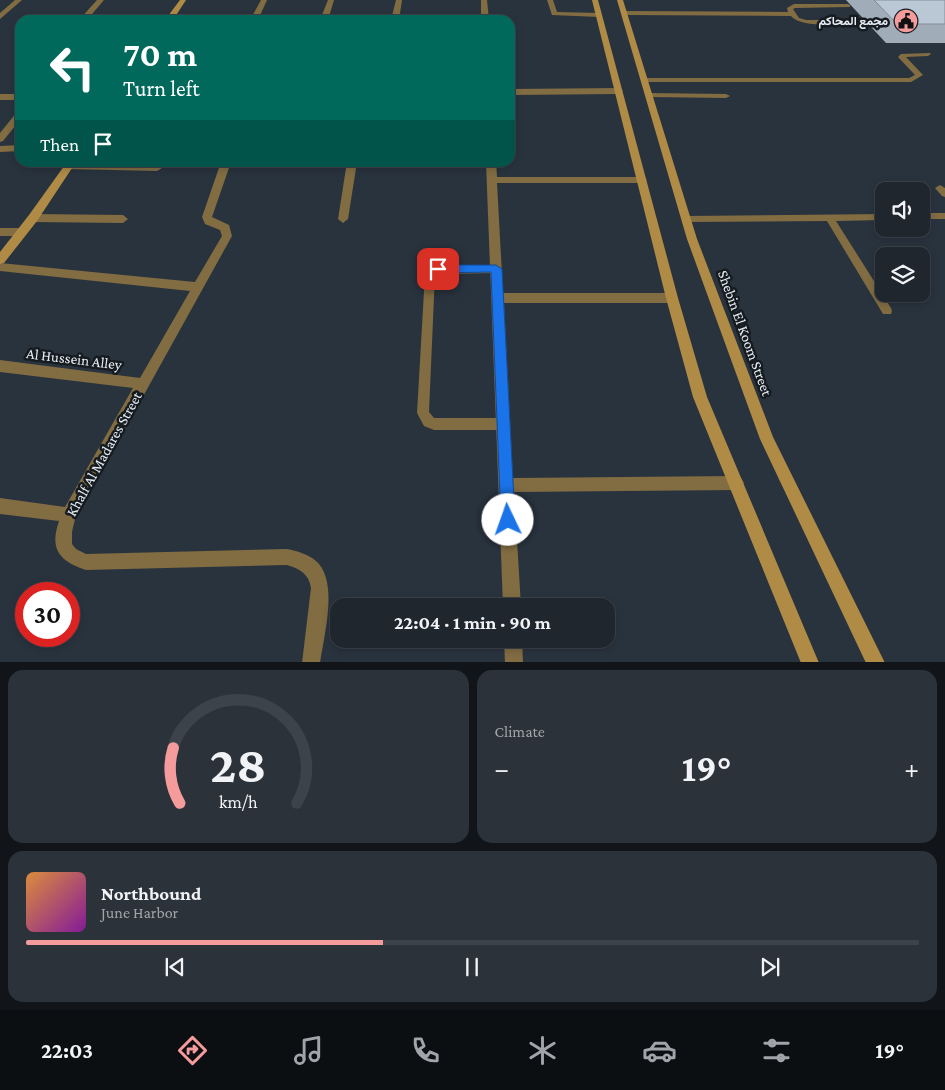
<!DOCTYPE html>
<meta charset="utf-8">
<style>
:root{--surface:#1f262e;--page:#2c323a;--text:#f1f3f6;--muted:#a1a5aa;--line:#3c434a;--accent:#f59b9c}
body{margin:0;font-family:"Crimson Pro",Vazirmatn,serif;background:var(--page);color:var(--text);height:100vh;display:flex;flex-direction:column;font-size:19px;white-space:nowrap}
*{box-sizing:border-box;margin:0}
p{font-size:16px;color:var(--muted)}
.icon{flex:none;width:28px;height:28px;fill:none;stroke:currentColor;stroke-width:2;stroke-linecap:round;stroke-linejoin:round}
.map{position:relative;height:662px;overflow:hidden}
.details{display:flex;flex-direction:column;gap:8px;padding:8px;background:#111519;flex:1}
.details>*{flex:none}
.hud{position:absolute;left:15px;top:15px;width:500px;height:152px;border-radius:15px;box-shadow:0 2px 8px #0003,0 0 0 1px var(--line);background:#00695c;color:#fff;overflow:hidden}
.fabs{position:absolute;left:875px;top:182px;display:grid;gap:10px}
.fabs a{display:grid;place-items:center;width:55px;height:55px;border-radius:10px;background:var(--surface);box-shadow:0 2px 8px #0003,0 0 0 1px var(--line);font-size:25px}
.speed{position:absolute;left:15px;top:582px;display:flex;gap:10px;font-size:25px;font-weight:700;text-align:center}
.speed>*{display:grid;place-content:center;width:65px;height:65px;border-radius:50%;background:var(--surface);box-shadow:0 2px 8px #0003,0 0 0 1px var(--line);line-height:1}
.speed .limit{border:8px solid #d22;background:#fff;color:#111}
.pin{position:absolute;display:grid;place-items:center;width:42px;height:42px;color:#fff;margin:-21px;border-radius:10px;box-shadow:0 2px 8px #0006}
.me{position:absolute;width:55px;margin:-28px;rotate:357deg;stroke-linejoin:round;filter:drop-shadow(0 0 4px #0008)}
.turn{display:flex;align-items:center;gap:18px;height:105px;padding:0 25px;font-size:22px}
.turn .icon{width:65px;height:65px;stroke-width:2.5}
.turn b{display:block;font-size:35px;line-height:42px}
.then{display:flex;align-items:center;height:48px;padding:0 25px;background:#0003;gap:10px;font-size:19px}
.big{font-size:38px;font-weight:700;line-height:1.1}
.details .tile{flex:1;display:flex;flex-direction:column;justify-content:center;gap:8px;min-width:0;padding:0 18px;border-radius:15px;background:var(--page)}
.details .dial{align-items:center;gap:0}
.dial svg{height:130px;overflow:visible;fill:none;stroke:var(--line);stroke-width:7;stroke-linecap:round;text-anchor:middle}
.dial text{fill:var(--text);stroke:none}
.song{display:flex;align-items:center;gap:15px}
.cover{width:60px;height:60px;border-radius:8px;background:linear-gradient(135deg,hsl(30 70% 55%),hsl(290 70% 35%))}
.played{height:5px;border-radius:2px;background:linear-gradient(90deg,var(--accent) 40%,var(--line) 40%)}
.keys{display:flex;justify-content:space-around;direction:ltr}
.heat{display:flex;justify-content:space-between;align-items:center;font-size:28px;direction:ltr}
.details .tiles{flex:1;display:grid;gap:8px;grid-template-columns:1fr 1fr}
.tile:last-child{grid-column:span 2}
.trip{position:absolute;left:330px;top:598px;width:285px;height:50px;border-radius:15px;background:var(--surface);box-shadow:0 2px 8px #0003,0 0 0 1px var(--line);font-weight:700;line-height:50px;text-align:center}
.dock{display:flex;height:80px;justify-content:space-around;align-items:center;background:#0c0f12;color:var(--muted)}
.dock .icon{width:35px;height:35px}
.dock .selected{color:var(--accent)}
.dock b{font-size:22px;color:var(--text)}
.map>svg:first-child{display:block}
.lines{fill:none;stroke-linecap:round;stroke-linejoin:round}
.lane{fill:#826c42;fill-rule:evenodd}
.street{fill:#826c42;fill-rule:evenodd}
.secondary{fill:#af8b45;fill-rule:evenodd}
.wall{fill:#a0acb8}
.building{fill:#bac8d6;stroke:#828c96}
.route{fill:#1a73e8;stroke:#114b97}
.labels{text-anchor:middle;stroke-width:5;stroke-linejoin:round;paint-order:stroke}
.far-poi-label{font-size:12px;font-weight:bold;fill:#e6edf4;stroke:#161b20;text-anchor:end}
.street-label{font-size:15px;fill:#e6edf4;stroke:#161b20}
</style>
<div class="map">
<svg width="945" height="663" viewBox="0 0 945 663">
<rect width="100%" height="100%" fill="#29333e"/>
<g class="lines">
<g class="lane">
<path d="M547,0H553L557,12L599,13L602,15L599,17L552,15Z"/>
<path d="M794,4H848L850,5V7L795,8L793,9L799,18L806,20H864L867,22L864,24C847,24 802,29 791,16L624,15L621,13L624,11L788,12L787,8Z"/>
<path d="M930,53L931,54L928,56L906,57L923,75L911,82H645L641,80L645,78H909L915,75L898,57L901,54Z"/>
<path d="M647,93L726,94L730,96L726,98L650,97H647Z"/>
<path d="M940,185L945,188V197L942,196L935,188Z"/>
<rect x="921" y="213" width="24" height="6"/>
<path d="M884,214V220L836,221L891,308L892,311L891,314H883L827,221L686,222L681,219L686,216Z"/>
<path d="M438,265H496L501,269L496,273L435,274L429,412L434,418H503L507,420L509,424L507,428L503,430H434L424,426L417,413L425,274L427,268Z"/>
</g>
<g class="street">
<path d="M15,0H22L0,19V13Z"/>
<path d="M97,0H104L87,20H79Z"/>
<path d="M261,0H267L258,20H250Z"/>
<path d="M328,0H334L328,20H320Z"/>
<path d="M396,0H402L399,20H391Z"/>
<path d="M481,0H487L489,20H481Z"/>
<path d="M510,89L619,88L623,91L619,94L510,95Z"/>
<rect x="0" y="94" width="20" height="6"/>
<path d="M20,111V120L3,141L0,142V133L17,112Z"/>
<path d="M20,145V151L0,152V146Z"/>
<path d="M221,162H231L212,217L229,225L232,236L75,519L72,532V544L76,549L86,554L287,549C297,551 308,554 316,561C339,581 324,635 320,663H302L311,588C309,574 300,569 287,565L86,570C60,561 49,550 59,521L0,514V498L65,507L133,388L0,372V360L140,378L190,291L0,271V263L195,282L222,236L220,230L205,224L202,217Z"/>
<path d="M347,162H357L348,219L343,223L338,219Z"/>
<path d="M486,162H496L497,177H642L647,180L642,183H497L503,293H672L676,295L678,298L676,301L672,303H504L513,478L736,476L741,478L744,483L741,488L736,490L514,492L521,606H503Z"/>
<path d="M69,164L157,165L162,168L157,171L66,169L64,167Z"/>
<path d="M33,214L123,215L128,219L123,223L33,222L28,218Z"/>
<path d="M0,228H22L27,232L22,236H0Z"/>
<path d="M504,639H522L523,663H505Z"/>
</g>
<g class="secondary">
<path d="M180,0H186L173,20H165Z"/>
<path d="M592,0H598L678,298L707,397L819,663H801L693,397L666,298Z"/>
<path d="M617,0H623L697,239L773,437L885,663H866L760,439L687,239Z"/>
<path d="M67,162H76L37,221L4,263L0,264V252L29,215Z"/>
</g>
</g>
<path class="wall" d="M846,0H945V43H886Z"/>
<path class="building" d="M874,0H945V24H897Z"/>
<path class="route" d="M438,265H496L502,269L515,520L513,525L508,527L503,525L501,520L491,272L438,273L432,269Z"/>
<defs>
<g id="civic-disc" transform="scale(1.25)"><circle r="9.5" fill="#f59b9c" stroke="#161b20"/><path d="M-.6-6.5H3V-4.5H.6V-3L4-1V1h2V6H-6V1h2V-1L-.6-3ZM-1.2 2.5V6h2.4V2.5Z" fill="#111"/></g>
</defs>
<g fill-rule="evenodd">
<use href="#civic-disc" x="906" y="21"/>
</g>
<g class="labels">
<g class="far-poi-label">
<text x="888" y="25">مجمع المحاكم</text>
</g>
<g class="street-label">
<text transform="translate(745 333) rotate(70)" y="5">Shebin El Koom Street</text>
<text transform="translate(74 359) rotate(7)" y="5">Al Hussein Alley</text>
<text transform="translate(104 454) rotate(-61)" y="5">Khalf Al Madares Street</text>
</g>
</g>
</svg>
<div class="fabs">
<a><svg class="icon" aria-label="sound" viewBox="0 0 24 24"><path d="M4 9h4l5-4v14l-5-4H4zM17 9q2 3 0 6"/></svg></a>
<a><svg class="icon" aria-label="layers" viewBox="0 0 24 24"><path d="M12 4l9 5-9 5-9-5zM3 14l9 5 9-5"/></svg></a>
</div>
<div class="speed"><div class="limit">30</div></div>
<div class="pin" style="left:438px;top:269px;background:#d93025"><svg class="icon" aria-label="arrive" viewBox="0 0 24 24"><path d="M6 21V4h12l-3 4 3 4H6"/></svg></div>
<svg class="me" style="left:508px;top:520px" viewBox="-20 -20 40 40"><circle r="19" fill="#fff"/><path d="M0-13L10 11 0 6-10 11z" fill="#1a73e8"/></svg>
<div class="trip">22:04 · 1 min · 90 m</div>
<div class="hud">
<div class="turn"><svg class="icon" aria-label="left" viewBox="0 0 24 24"><path d="M17 20v-9H6M10 6l-5 5 5 5"/></svg><div><b>70 m</b>Turn left</div></div>
<div class="then">Then<svg class="icon" aria-label="arrive" viewBox="0 0 24 24"><path d="M6 21V4h12l-3 4 3 4H6"/></svg></div>
</div>
</div>
<section class="details">
<div class="tiles">
<div class="tile dial"><svg viewBox="0 0 100 80">
<path d="M14 69A42 42 0 1 1 86 69"/>
<path d="M14 69A42 42 0 0 1 10 35" stroke="#f59b9c"/>
<text x="50" y="56" font-size="32" font-weight="700">28</text>
<text x="50" y="72" font-size="11">km/h</text>
</svg></div>
<div class="tile"><p>Climate</p>
<div class="heat"><a>−</a><b class="big">19°</b><a>+</a></div>
</div>
<div class="tile">
<div class="song"><i class="cover"></i><div><b>Northbound</b><p>June Harbor</p></div></div>
<div class="played"></div>
<div class="keys"><svg class="icon" aria-label="previous" viewBox="0 0 24 24"><path d="M18 5L8 12l10 7zM5 5v14"/></svg><svg class="icon" aria-label="pause" viewBox="0 0 24 24"><path d="M8 5v14M16 5v14"/></svg><svg class="icon" aria-label="next" viewBox="0 0 24 24"><path d="M6 5l10 7-10 7zM19 5v14"/></svg></div>
</div>
</div>
</section>
<nav class="dock">
<b>22:03</b>
<svg class="icon selected" aria-label="directions" viewBox="0 0 24 24"><path d="M12 3l9 9-9 9-9-9zM9 14v-3h6M13 9l2 2-2 2"/></svg>
<svg class="icon" aria-label="music" viewBox="0 0 24 24"><path d="M9 18V5l10-2v13"/><circle cx="6" cy="18" r="3"/><circle cx="16" cy="16" r="3"/></svg>
<svg class="icon" aria-label="phone" viewBox="0 0 24 24"><path d="M5 4h4l2 5-3 2q2 4 5 5l2-3 5 2v4C11 20 4 13 5 4z"/></svg>
<svg class="icon" aria-label="climate" viewBox="0 0 24 24"><path d="M12 3v18M4 7l16 10M4 17L20 7"/></svg>
<svg class="icon" aria-label="car" viewBox="0 0 24 24"><path d="M5 17H2v-5l4-1 3-4h7l3 4 3 1v5h-3M9 17h6M6 11h13"/><circle cx="7" cy="17" r="2"/><circle cx="17" cy="17" r="2"/></svg>
<svg class="icon" aria-label="filters" viewBox="0 0 24 24"><path d="M4 7h16M4 17h16"/><circle cx="9" cy="7" r="2"/><circle cx="15" cy="17" r="2"/></svg>
<b>19°</b>
</nav>
